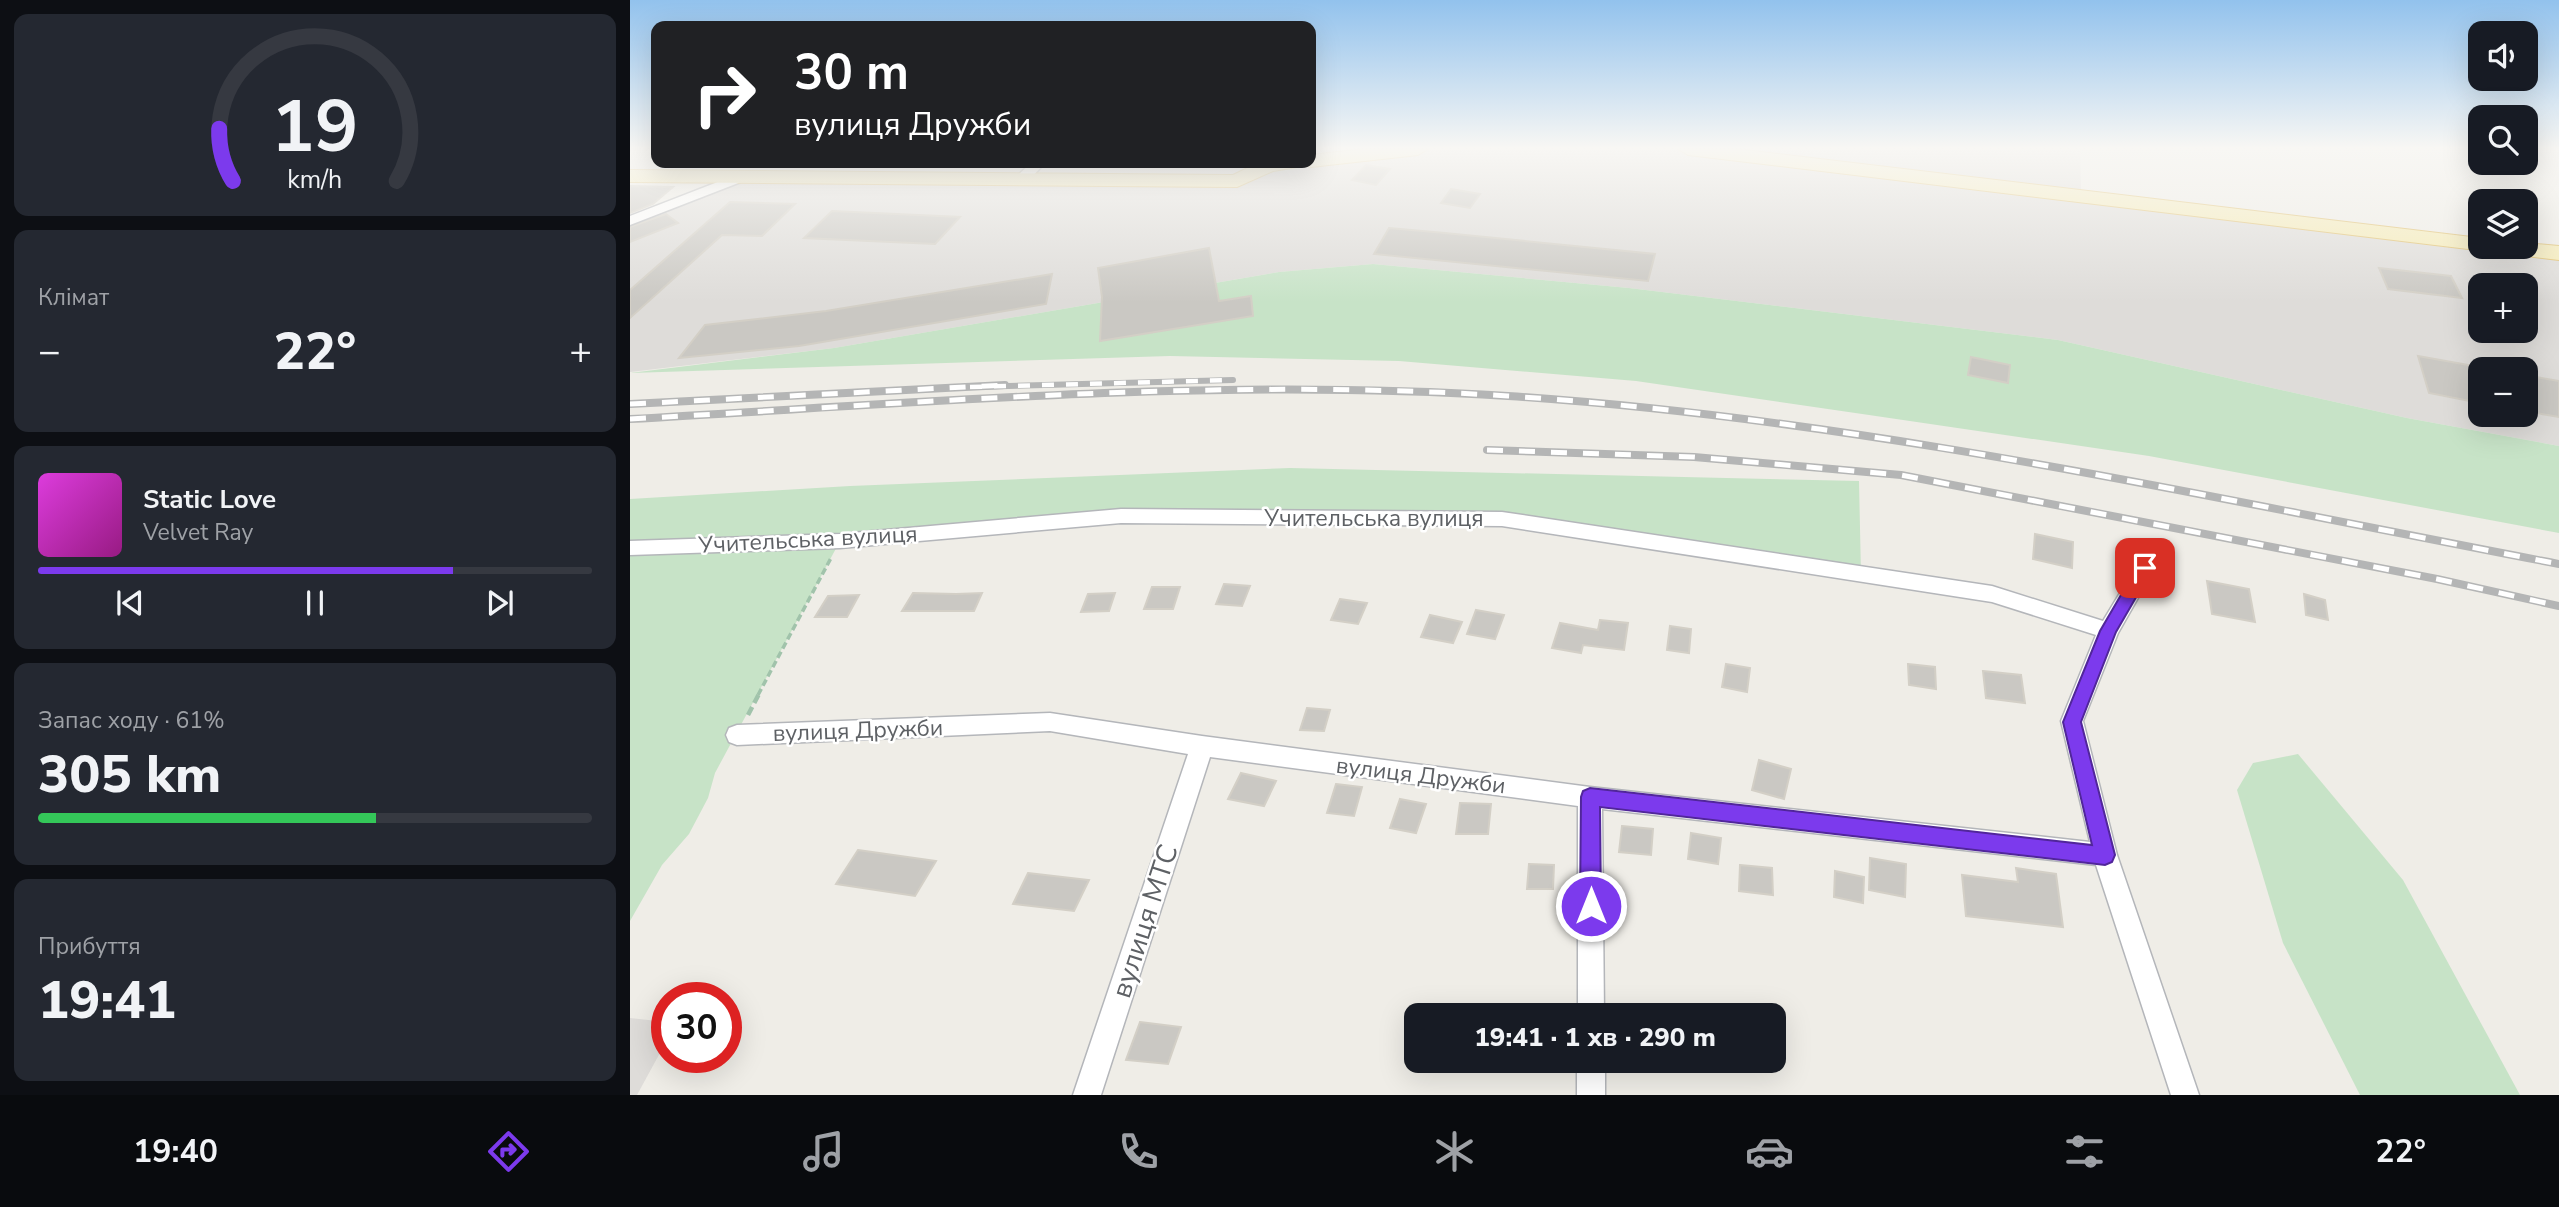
<!DOCTYPE html>
<html lang="uk">
<meta charset="utf-8">
<style>
:root{--surface:#171b24;--page:#242831;--text:#f1f3f6;--muted:#9ea1a6;--line:#363941;--accent:#7c3aed}
body{margin:0;font-family:"Nunito Sans",sans-serif;background:var(--page);color:var(--text);height:100vh;display:flex;flex-direction:column;font-size:26px;white-space:nowrap}
*{box-sizing:border-box;margin:0}
p{font-size:23px;color:var(--muted)}
.icon{flex:none;width:38px;height:38px;fill:none;stroke:currentColor;stroke-width:2;stroke-linecap:round;stroke-linejoin:round}
.map{position:relative;flex:1;overflow:hidden}
.drawer{display:flex;flex-direction:column;gap:14px;padding:14px;background:#0d0f14;width:630px}
.drawer>*{flex:none}
.guide{position:absolute;left:21px;top:21px;width:665px;height:147px;border-radius:14px;box-shadow:0 7px 28px #0002;background:#202124;color:#fff;overflow:hidden}
.buttons{position:absolute;left:1838px;top:21px;display:grid;gap:14px}
.buttons a{display:grid;place-items:center;width:70px;height:70px;border-radius:14px;background:var(--surface);box-shadow:0 7px 28px #0002;font-size:35px}
.speed{position:absolute;left:21px;top:982px;display:flex;gap:14px;font-size:35px;font-weight:700;text-align:center}
.speed>*{display:grid;place-content:center;width:91px;height:91px;border-radius:50%;background:var(--surface);box-shadow:0 7px 28px #0002;line-height:1}
.speed .limit{border:10px solid #d22;background:#fff;color:#111}
.pin{position:absolute;display:grid;place-items:center;width:60px;height:60px;color:#fff;margin:-30px;border-radius:14px;box-shadow:0 4px 10px #0006}
.me{position:absolute;width:77px;margin:-38px;rotate:0deg;stroke-linejoin:round;filter:drop-shadow(0 0 5px #0008)}
.turn{display:flex;align-items:center;gap:24px;height:147px;padding:0 28px;font-size:32px}
.turn .icon{width:91px;height:91px;stroke-width:2.5}
.turn b{display:block;font-size:49px;line-height:60px}
.big{font-size:52px;font-weight:800;line-height:1.1}
.drawer .tile{flex:1;display:flex;flex-direction:column;justify-content:center;gap:10px;min-width:0;padding:0 24px;border-radius:14px;background:var(--page)}
.drawer .dial{align-items:center;gap:0}
.dial svg{height:182px;overflow:visible;fill:none;stroke:var(--line);stroke-width:7;stroke-linecap:round;text-anchor:middle}
.dial text{fill:var(--text);stroke:none}
.song{display:flex;align-items:center;gap:21px}
.cover{width:84px;height:84px;border-radius:10px;background:linear-gradient(135deg,hsl(300 70% 55%),hsl(310 70% 35%))}
.played{height:7px;border-radius:4px;background:linear-gradient(90deg,var(--accent) 75%,var(--line) 75%)}
.keys{display:flex;justify-content:space-around;direction:ltr}
.heat{display:flex;justify-content:space-between;align-items:center;font-size:38px;direction:ltr}
.charge{height:10px;border-radius:5px;background:linear-gradient(90deg,#34c759 61%,var(--line) 0)}
.trip{position:absolute;left:774px;top:1003px;width:382px;height:70px;border-radius:14px;background:var(--surface);box-shadow:0 7px 28px #0002;font-weight:800;line-height:70px;text-align:center}
.dock{display:flex;height:112px;justify-content:space-around;align-items:center;background:#090b0e;color:var(--muted)}
.dock .icon{width:49px;height:49px}
.dock .active{color:var(--accent)}
.dock b{font-size:32px;color:var(--text)}
main{display:flex;flex:1;min-height:0}
.map>svg:first-child{display:block}
.industrial{fill:#dedcd9;fill-rule:evenodd}
.green{fill:#c7e3c7}
.building{fill:#cac8c3;stroke:#d3cfc6;stroke-width:2}
.lines{fill:none;stroke-linecap:round;stroke-linejoin:round}
.minor-casing{stroke:#b4b6ba;stroke-width:3}
.primary-casing{stroke:#e0c06f;stroke-width:2}
.path-far1{stroke:#a1c3ab;stroke-width:3.5;stroke-dasharray:7 3.5;stroke-linecap:butt}
.path{stroke:#a1c3ab;stroke-width:4.5;stroke-dasharray:9 4.5;stroke-linecap:butt}
.minor{fill:#fff;fill-rule:evenodd}
.primary{fill:#f5ebb6;fill-rule:evenodd}
.rail-far1-casing{stroke:#b4b5b5;stroke-width:6}
.rail-casing{stroke:#b4b5b5;stroke-width:8}
.rail-far1{stroke:#fff;stroke-width:4.5;stroke-dasharray:12;stroke-linecap:butt}
.rail{stroke:#fff;stroke-width:5;stroke-dasharray:16;stroke-linecap:butt}
.route{fill:#7c3aed;stroke:#51269a;stroke-width:2}
.labels{text-anchor:middle;stroke-width:5;stroke-linejoin:round;paint-order:stroke}
.street-label{font-size:23px;fill:#5e6165;stroke:#fff}
.near-street-label{font-size:28px;fill:#5e6165;stroke:#fff}
</style>
<main>
<section class="drawer">
<div class="tile dial"><svg viewBox="0 0 100 80">
<path d="M14 69A42 42 0 1 1 86 69"/>
<path d="M14 69A42 42 0 0 1 8 46" stroke="#7c3aed"/>
<text x="50" y="56" font-size="32" font-weight="700">19</text>
<text x="50" y="72" font-size="11">km/h</text>
</svg></div>
<div class="tile"><p>Клімат</p>
<div class="heat"><a>−</a><b class="big">22°</b><a>+</a></div>
</div>
<div class="tile">
<div class="song"><i class="cover"></i><div><b>Static Love</b><p>Velvet Ray</p></div></div>
<div class="played"></div>
<div class="keys"><svg class="icon" aria-label="previous" viewBox="0 0 24 24"><path d="M18 5L8 12l10 7zM5 5v14"/></svg><svg class="icon" aria-label="pause" viewBox="0 0 24 24"><path d="M8 5v14M16 5v14"/></svg><svg class="icon" aria-label="next" viewBox="0 0 24 24"><path d="M6 5l10 7-10 7zM19 5v14"/></svg></div>
</div>
<div class="tile"><p>Запас ходу · 61%</p><b class="big">305 km</b><div class="charge"></div></div>
<div class="tile"><p>Прибуття</p><b class="big">19:41</b></div>
</section>
<div class="map">
<svg width="1929" height="1095" viewBox="0 0 1929 1095">
<rect width="100%" height="100%" fill="#efede7"/>
<g class="industrial">
<path d="M681,149H1450L1451,199L1850,247L1929,253V446L1777,418L1428,340L999,288L743,264L649,272L204,348L0,372V221L111,177L607,181L643,163H681ZM1850,285H1895V331H1850ZM1850,369H1895V415H1850Z"/>
<path d="M0,1018L37,1022V1040L7,1095H0Z"/>
</g>
<g class="green">
<path d="M743,264L999,288L1428,340L1777,418L1929,446V533L1519,456L1239,415L1006,381L769,361L540,356L0,373L204,348L649,272Z"/>
<path d="M660,468L1229,481L1231,575L872,519L491,516L210,541L85,773L78,798L59,834L32,865L0,921V499L220,486Z"/>
<path d="M1668,754L1773,880L1890,1095H1730L1653,943L1607,790L1623,763Z"/>
</g>
<g class="building">
<path d="M736,165L760,169L746,185L722,180Z"/>
<path d="M0,186L43,187L23,204L0,213Z"/>
<path d="M821,189L850,194L840,208L811,203Z"/>
<path d="M100,202L165,204L132,236L92,235L0,318V290Z"/>
<path d="M202,211L330,217L305,244L174,238Z"/>
<path d="M36,214L48,223L0,242V227Z"/>
<path d="M759,228L815,233L1025,254L1018,281L744,254Z"/>
<path d="M579,248L589,301L621,296L623,316L470,341L472,297L468,268Z"/>
<path d="M1749,268L1821,276L1832,298L1758,289Z"/>
<path d="M422,274L416,304L169,346L49,358L75,325L196,311Z"/>
<path d="M1788,356L1850,367V403L1799,393Z"/>
<path d="M1341,357L1380,365L1378,383L1338,375Z"/>
<path d="M1895,375L1929,381V417L1895,411Z"/>
<path d="M1405,534L1443,542L1442,568L1403,559Z"/>
<path d="M1577,581L1619,589L1625,622L1582,614Z"/>
<path d="M594,584L620,586L612,606L586,604Z"/>
<path d="M522,587H550L543,609H514Z"/>
<path d="M283,593L326,594L352,593L344,611H272Z"/>
<path d="M485,593L479,611L451,612L458,594Z"/>
<path d="M1674,594L1695,600L1698,620L1676,615Z"/>
<path d="M229,595L217,617H185L198,596Z"/>
<path d="M710,599L737,603L728,624L701,620Z"/>
<path d="M846,610L874,615L865,639L837,634Z"/>
<path d="M800,615L832,622L823,643L791,637Z"/>
<path d="M970,620L998,623L994,650L953,645L951,653L922,648L930,623L968,630Z"/>
<path d="M1040,626L1061,629L1059,653L1037,650Z"/>
<path d="M1096,664L1120,668L1117,692L1092,687Z"/>
<path d="M1278,664L1305,667L1306,689L1279,685Z"/>
<path d="M1353,671L1391,675L1395,703L1356,698Z"/>
<path d="M677,708L700,710L694,731L670,730Z"/>
<path d="M1129,760L1161,769L1154,799L1122,790Z"/>
<path d="M611,773L646,781L634,806L598,799Z"/>
<path d="M706,784L732,787L724,816L697,813Z"/>
<path d="M770,799L796,804L786,833L760,828Z"/>
<path d="M830,803L861,804L858,834H826Z"/>
<path d="M992,826L1023,829L1021,855L989,852Z"/>
<path d="M1061,833L1091,838L1088,864L1058,859Z"/>
<path d="M228,850L306,861L285,896L206,884Z"/>
<path d="M1240,858L1276,864L1275,897L1239,890Z"/>
<path d="M899,864L924,865L923,889H897Z"/>
<path d="M1110,865L1142,868L1143,895L1109,891Z"/>
<path d="M1386,868L1426,874L1433,927L1336,916L1332,875L1388,882Z"/>
<path d="M1205,871L1234,877L1233,903L1204,897Z"/>
<path d="M398,873L459,880L444,911L383,904Z"/>
<path d="M510,1022L551,1027L538,1064L496,1060Z"/>
</g>
<g class="lines">
<g class="minor-casing">
<g id="minor">
<path d="M401,163H415L398,181H388V175Z"/>
<path d="M111,173L116,174V180L0,225V216Z"/>
<path d="M491,509L872,512L1362,586L1473,621L1508,563H1522L1525,568L1488,633L1453,721L1487,855L1569,1095H1541L1466,865L972,809L974,1015H948V806L580,757L471,1095H443L558,754L420,731L107,745L99,742L96,735L99,728L107,725L420,713L572,736L960,787L1460,842L1431,721L1466,635L1362,602L872,526L491,523L210,548L0,555V541L210,534Z"/>
<rect x="947" y="1060" width="28" height="35"/>
</g>
</g>
<g class="primary-casing">
<g id="primary">
<path d="M735,149H798L788,155L681,167L672,163H681V155Z"/>
<path d="M1048,149H1107L1850,238V247H1895V243L1929,246V260L1058,155Z"/>
<path d="M628,163H670L667,167L643,171L607,187L0,182V170L603,175Z"/>
</g>
</g>
<path class="path-far1" d="M128,695L201,558"/>
<path class="path" d="M118,715L129,694"/>
<use href="#minor" class="minor"/>
<use href="#primary" class="primary"/>
<g class="rail-far1-casing">
<path id="rail-far1" d="M340,387L603,380"/>
</g>
<g class="rail-casing">
<g id="rail">
<path d="M0,404L375,385"/>
<path d="M0,419C292,403 586,377 878,396C1233,419 1581,498 1929,564"/>
<path d="M857,450L1064,457L1271,475L1807,579L1929,606"/>
</g>
</g>
<use href="#rail-far1" class="rail-far1"/>
<use href="#rail" class="rail"/>
</g>
<linearGradient id="sky" x2="0" y2="1"><stop stop-color="#92c2ed"/><stop offset="0.49" stop-color="#f8f7f4"/><stop offset="1" stop-color="#f8f7f4" stop-opacity="0"/></linearGradient>
<rect width="1929" height="302" fill="url(#sky)"/>
<path class="route" d="M1515,562L1523,568L1486,632L1451,722L1485,855L1482,862L1475,865L970,807L971,906L968,913L961,916L953,913L950,906L951,797L953,791L960,788L1462,845L1433,722L1470,631L1509,564Z"/>
<g class="labels">
<g class="street-label">
<text x="744" y="526">Учительська вулиця</text>
<text transform="translate(178 539) rotate(-3)" y="8">Учительська вулиця</text>
<text transform="translate(228 730) rotate(-2)" y="8">вулиця Дружби</text>
<text transform="translate(791 775) rotate(7)" y="8">вулиця Дружби</text>
</g>
<g class="near-street-label">
<text transform="translate(514 921) rotate(-72)" y="10">вулиця МТС</text>
</g>
</g>
</svg>
<div class="buttons">
<a><svg class="icon" aria-label="sound" viewBox="0 0 24 24"><path d="M4 9h4l5-4v14l-5-4H4zM17 9q2 3 0 6"/></svg></a>
<a><svg class="icon" aria-label="search" viewBox="0 0 24 24"><circle cx="10" cy="10" r="6"/><path d="M15 15l6 6"/></svg></a>
<a><svg class="icon" aria-label="layers" viewBox="0 0 24 24"><path d="M12 4l9 5-9 5-9-5zM3 14l9 5 9-5"/></svg></a>
<a>+</a>
<a>−</a>
</div>
<div class="speed"><div class="limit">30</div></div>
<div class="pin" style="left:1515px;top:568px;background:#d93025"><svg class="icon" aria-label="arrive" viewBox="0 0 24 24"><path d="M6 21V4h12l-3 4 3 4H6"/></svg></div>
<svg class="me" style="left:961px;top:906px" viewBox="-20 -20 40 40"><circle r="17" fill="#7c3aed" stroke="#fff" stroke-width="3"/><path d="M0-11L8 9 0 5-8 9z" fill="#fff"/></svg>
<div class="trip">19:41 · 1 хв · 290 m</div>
<div class="guide">
<div class="turn"><svg class="icon" aria-label="right" viewBox="0 0 24 24"><path d="M7 20v-9h11M14 6l5 5-5 5"/></svg><div><b>30 m</b>вулиця Дружби</div></div>
</div>
</div>
</main>
<nav class="dock">
<b>19:40</b>
<svg class="icon active" aria-label="directions" viewBox="0 0 24 24"><path d="M12 3l9 9-9 9-9-9zM9 14v-3h6M13 9l2 2-2 2"/></svg>
<svg class="icon" aria-label="music" viewBox="0 0 24 24"><path d="M9 18V5l10-2v13"/><circle cx="6" cy="18" r="3"/><circle cx="16" cy="16" r="3"/></svg>
<svg class="icon" aria-label="phone" viewBox="0 0 24 24"><path d="M5 4h4l2 5-3 2q2 4 5 5l2-3 5 2v4C11 20 4 13 5 4z"/></svg>
<svg class="icon" aria-label="climate" viewBox="0 0 24 24"><path d="M12 3v18M4 7l16 10M4 17L20 7"/></svg>
<svg class="icon" aria-label="car" viewBox="0 0 24 24"><path d="M5 17H2v-5l4-1 3-4h7l3 4 3 1v5h-3M9 17h6M6 11h13"/><circle cx="7" cy="17" r="2"/><circle cx="17" cy="17" r="2"/></svg>
<svg class="icon" aria-label="filters" viewBox="0 0 24 24"><path d="M4 7h16M4 17h16"/><circle cx="9" cy="7" r="2"/><circle cx="15" cy="17" r="2"/></svg>
<b>22°</b>
</nav>
